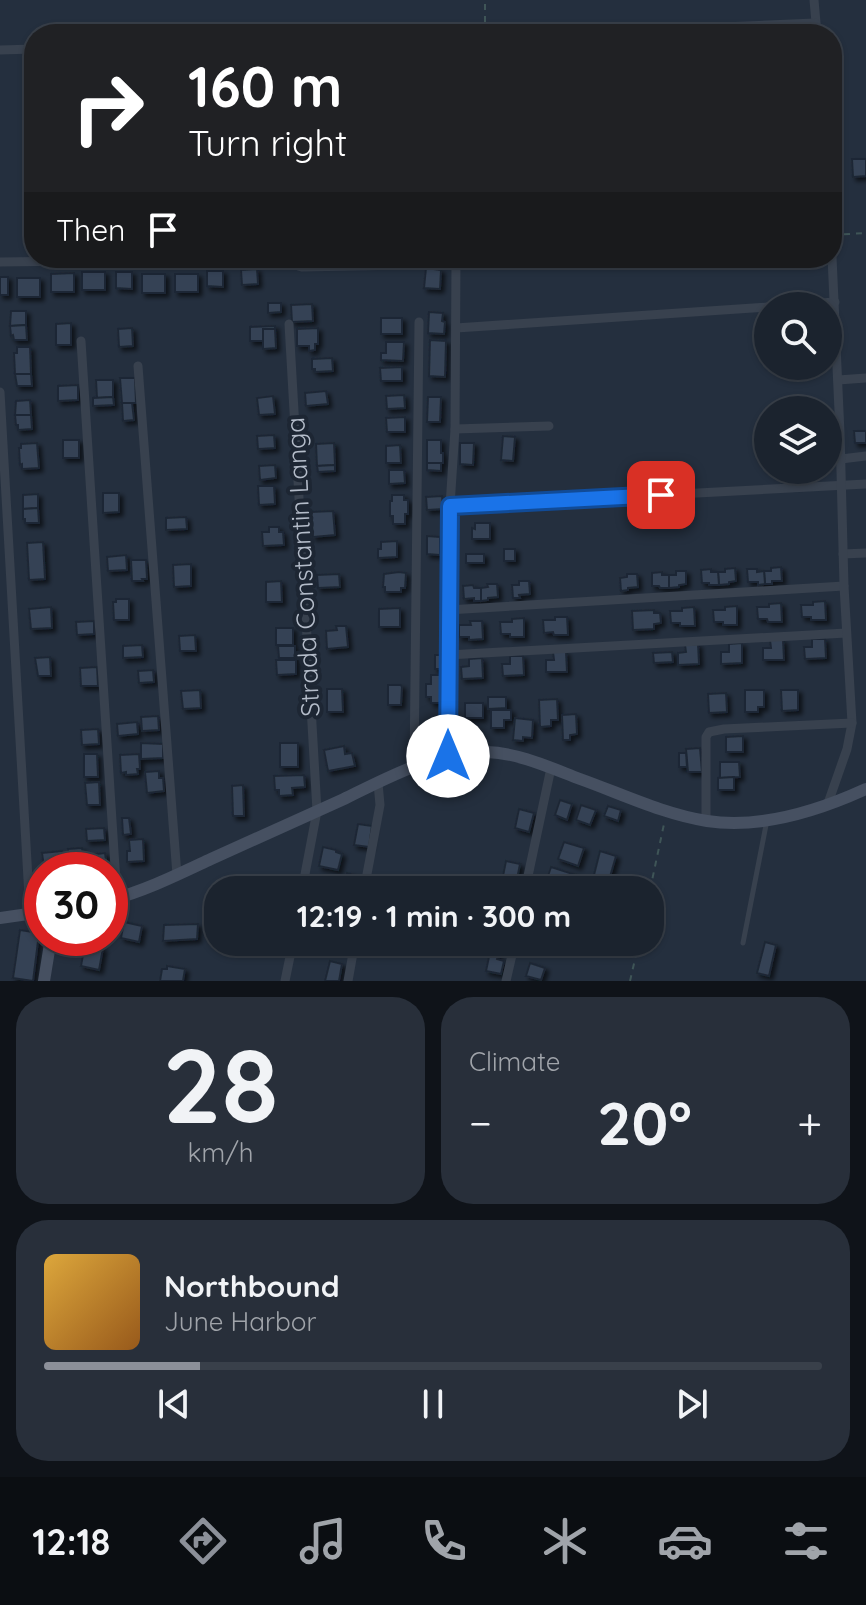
<!DOCTYPE html>
<meta charset="utf-8">
<style>
:root{--surface:#1b232e;--page:#282f3a;--text:#f1f3f6;--muted:#a0a4aa;--line:#39404a;--accent:#8c9099}
body{margin:0;font-family:Quicksand,sans-serif;background:var(--page);color:var(--text);height:100vh;display:flex;flex-direction:column;font-size:30px;white-space:nowrap}
*{box-sizing:border-box;margin:0}
p{font-size:26px;color:var(--muted)}
.icon{flex:none;width:44px;height:44px;fill:none;stroke:currentColor;stroke-width:2;stroke-linecap:round;stroke-linejoin:round}
.map{position:relative;height:981px;overflow:hidden}
.panel{display:flex;flex-direction:column;gap:16px;padding:16px;background:#0f1319;flex:1}
.panel>*{flex:none}
.top-card{position:absolute;left:24px;top:24px;width:818px;height:244px;border-radius:32px;box-shadow:0 2px 6px #0004,0 0 0 2px var(--line);background:#202124;color:#fff;overflow:hidden}
.tools{position:absolute;left:754px;top:292px;display:grid;gap:16px}
.tools a{display:grid;place-items:center;width:88px;height:88px;border-radius:50%;background:var(--surface);box-shadow:0 2px 6px #0004,0 0 0 2px var(--line);font-size:40px}
.speed{position:absolute;left:24px;top:852px;display:flex;gap:16px;font-size:40px;font-weight:700;text-align:center}
.speed>*{display:grid;place-content:center;width:104px;height:104px;border-radius:50%;background:var(--surface);box-shadow:0 2px 6px #0004,0 0 0 2px var(--line);line-height:1}
.speed .limit{border:12px solid #d22;background:#fff;color:#111}
.pin{position:absolute;display:grid;place-items:center;width:68px;height:68px;color:#fff;margin:-34px;border-radius:16px;box-shadow:0 4px 12px #0006}
.me{position:absolute;width:88px;margin:-44px;rotate:0deg;stroke-linejoin:round;filter:drop-shadow(0 0 6px #0008)}
.turn{display:flex;align-items:center;gap:28px;height:168px;padding:0 32px;font-size:36px}
.turn .icon{width:104px;height:104px;stroke-width:2.5}
.turn b{display:block;font-size:56px;line-height:68px}
.then{display:flex;align-items:center;height:76px;padding:0 32px;background:#0003;gap:16px;font-size:30px}
.big{font-size:60px;font-weight:700;line-height:1.1}
.panel .widget{flex:1;display:flex;flex-direction:column;justify-content:center;gap:12px;min-width:0;padding:0 28px;border-radius:32px;background:var(--page)}
.panel .dial{align-items:center;gap:0}
.dial b{font-size:104px;line-height:1}
.song{display:flex;align-items:center;gap:24px}
.cover{width:96px;height:96px;border-radius:12px;background:linear-gradient(135deg,hsl(40 70% 55%),hsl(30 70% 35%))}
.played{height:8px;border-radius:4px;background:linear-gradient(90deg,var(--accent) 20%,var(--line) 20%)}
.keys{display:flex;justify-content:space-around;direction:ltr}
.heat{display:flex;justify-content:space-between;align-items:center;font-size:44px;direction:ltr}
.panel .tiles{flex:1;display:grid;gap:16px;grid-template-columns:1fr 1fr}
.widget:last-child{grid-column:span 2}
.trip{position:absolute;left:204px;top:876px;width:460px;height:80px;border-radius:32px;background:var(--surface);box-shadow:0 2px 6px #0004,0 0 0 2px var(--line);font-weight:700;line-height:80px;text-align:center}
.tab-bar{display:flex;height:128px;justify-content:space-around;align-items:center;background:#0b0e12;color:var(--muted)}
.tab-bar .icon{width:56px;height:56px}
.tab-bar .on{color:var(--accent)}
.tab-bar b{font-size:36px;color:var(--text)}
.map>svg:first-child{display:block}
.building{fill:#364354;stroke:#1f2835;stroke-width:2;filter:url(#shadow)}
.lines{fill:none;stroke-linecap:round;stroke-linejoin:round}
.path{stroke:#3f5557;stroke-width:2;stroke-dasharray:6 6;stroke-linecap:butt}
.lane{stroke:#38414e;stroke-width:5}
.street{stroke:#38414e;stroke-width:9}
.secondary{stroke:#465061;stroke-width:12}
.route-casing{stroke:#114b97;stroke-width:20}
.route{stroke:#1a73e8;stroke-width:14}
.labels{text-anchor:middle;stroke-width:8;stroke-linejoin:round;paint-order:stroke}
.street-label{font-size:26px;fill:#b4bcc9;stroke:#1d2633}
</style>
<div class="map">
<svg width="866" height="981" viewBox="0 0 866 981">
<defs>
<filter id="shadow"><feDropShadow dx="3.5" dy="3.5" stdDeviation="2" flood-color="#0009"/></filter>
</defs>
<rect width="100%" height="100%" fill="#242f3e"/>
<g class="building">
<path d="M852,159H866V176L853,177Z"/>
<path d="M426,268L441,270L440,289L424,288Z"/>
<path d="M257,269L258,284L242,285L241,270Z"/>
<path d="M207,271H223V287L207,286Z"/>
<rect x="82" y="272" width="23" height="18"/>
<path d="M116,272H132V289L116,288Z"/>
<path d="M74,273V292H51V274Z"/>
<rect x="142" y="274" width="23" height="19"/>
<rect x="175" y="274" width="23" height="18"/>
<rect x="0" y="277" width="8" height="18"/>
<rect x="17" y="278" width="23" height="19"/>
<path d="M268,303H281V312L268,313Z"/>
<path d="M312,304L313,321L292,322L291,305Z"/>
<path d="M11,311H26V325L10,326Z"/>
<path d="M429,312L443,313L442,321L445,322L444,334L428,333Z"/>
<rect x="381" y="318" width="21" height="16"/>
<path d="M71,323V345H56V324Z"/>
<path d="M26,325L27,340H14L13,335L11,336L10,326Z"/>
<path d="M275,326V329H263V341H250V327Z"/>
<path d="M132,328L133,346L119,347L118,329Z"/>
<path d="M318,328V344H315V350L309,351V346H297V329Z"/>
<path d="M263,329H275L276,348L263,349Z"/>
<path d="M430,340L446,341L445,377L429,376Z"/>
<path d="M386,342H404L403,361L381,360V353H386Z"/>
<path d="M17,347H30L31,374H15L14,353H17Z"/>
<path d="M332,358L333,371L315,372V369H312V359Z"/>
<path d="M402,367V381H381L380,368Z"/>
<path d="M15,374H31L32,386H17Z"/>
<path d="M120,378H135L136,403H122Z"/>
<path d="M96,380H113V397L97,398Z"/>
<path d="M78,385V400L58,401V386Z"/>
<path d="M326,391L328,404L306,406L305,393Z"/>
<path d="M404,395L405,408L387,409L386,396Z"/>
<path d="M273,396L275,414L259,415L257,398Z"/>
<path d="M113,397L114,405L93,406V398Z"/>
<path d="M428,397H441L440,422H427Z"/>
<path d="M30,400L31,415H15L16,401Z"/>
<path d="M122,403H132L134,420L123,421Z"/>
<path d="M15,415H31L32,429L18,430V425H16Z"/>
<path d="M405,417V432H387L386,418Z"/>
<path d="M854,431H866V443H855Z"/>
<path d="M274,435L275,448L258,449L257,436Z"/>
<path d="M503,436L515,437L513,461L501,460Z"/>
<path d="M768,437V452L759,453L758,438Z"/>
<rect x="63" y="440" width="16" height="18"/>
<path d="M427,440H441V453H443V463H427Z"/>
<path d="M37,443L39,468L22,469V464L20,465L19,448H21V444Z"/>
<path d="M334,443L335,465L317,466L316,444Z"/>
<path d="M460,443H474L473,465L460,464Z"/>
<path d="M400,445L401,463H386V446Z"/>
<path d="M427,463H441V471L427,470Z"/>
<path d="M275,465L276,478L260,480L259,466Z"/>
<path d="M335,465V471L318,472L317,466Z"/>
<path d="M389,470H404L405,483L389,484Z"/>
<path d="M258,486H274L275,504L259,505Z"/>
<path d="M103,493H119V512L103,513Z"/>
<path d="M38,494V508L23,509V495Z"/>
<path d="M392,495H404V500H408V514H405V524H393V516H390V501H392Z"/>
<path d="M442,496L443,509L427,510L426,497Z"/>
<path d="M38,508L39,523H25V519H23V509Z"/>
<path d="M333,511L335,535L313,537L311,512Z"/>
<path d="M186,517L187,529L166,530V518Z"/>
<path d="M475,523H490V539H472V528L475,529Z"/>
<path d="M269,527H279V532H283L284,545L263,546L262,532H269Z"/>
<path d="M427,536L440,537V555L427,554Z"/>
<path d="M397,541V557L378,558V549H381V542Z"/>
<path d="M43,542L45,579L29,580L27,543Z"/>
<rect x="504" y="549" width="11" height="12"/>
<rect x="466" y="554" width="18" height="9"/>
<path d="M126,555L127,570L108,571L107,557Z"/>
<path d="M131,560H146L147,579H142L143,581H132Z"/>
<path d="M191,564V586L174,587L173,565Z"/>
<path d="M781,567L782,581H772V584H765L764,571H771V568Z"/>
<path d="M735,568L736,581L729,582V584L719,585L718,572H725V569Z"/>
<path d="M711,569V572H718L719,585H709V583H702L701,570Z"/>
<path d="M747,569H757V572L764,571L765,584L758,585V582H748Z"/>
<path d="M676,571H686V584L679,585V587L669,588V575H676Z"/>
<path d="M399,572L406,573L405,588H401V592H385V587H383L384,574Z"/>
<path d="M662,572V575H669V588H660L659,586H652V573Z"/>
<path d="M339,574L340,587L318,588L317,575Z"/>
<path d="M627,574H637L638,587L628,588V590L621,591L620,578L627,577Z"/>
<path d="M281,581L282,602H266V582Z"/>
<path d="M519,581H529L530,594L519,595L520,598H513L512,585H519Z"/>
<path d="M487,584H497L498,597L488,598V600L481,601V588L488,587Z"/>
<path d="M473,585L474,588H481V601H474V598L464,599L463,586Z"/>
<path d="M116,599H129V620H114L113,602H116Z"/>
<path d="M825,601L826,620H811V617H802L801,605H813V602Z"/>
<path d="M781,603L782,622H768L767,619H758L757,607H769V604Z"/>
<path d="M737,606V625H723V622H714L713,610H725V607Z"/>
<path d="M51,607L52,628L31,629L29,609Z"/>
<path d="M694,607L695,626H680V623H671L670,611H682V608Z"/>
<path d="M400,608V627H379V609Z"/>
<path d="M654,610V613H660L661,623L654,624V629L633,630L632,611Z"/>
<path d="M555,617H567L568,635H554L553,632L544,633L543,620H555Z"/>
<path d="M524,618V637H510V634H501L500,622H512V619Z"/>
<path d="M94,621V634L77,635L76,622Z"/>
<path d="M470,621H482L483,639L469,640V637H459V625H471Z"/>
<path d="M336,626H346L348,647L327,649L326,631L337,630Z"/>
<rect x="276" y="628" width="17" height="17"/>
<path d="M195,635L196,651H180L179,636Z"/>
<path d="M812,639H825L826,658L805,659L804,647H812Z"/>
<path d="M770,640H783L784,660H763V648H771Z"/>
<path d="M742,643V663L721,664V652H729V644Z"/>
<path d="M698,644L699,664L678,665V653L686,652L685,645Z"/>
<path d="M142,645L143,657L123,658V646Z"/>
<path d="M278,646H295V658H279Z"/>
<path d="M553,652H566L567,672H546V660H554Z"/>
<path d="M672,652L673,662L654,663L653,653Z"/>
<rect x="435" y="655" width="7" height="14"/>
<path d="M510,656H523L524,675L503,676L502,664H510Z"/>
<path d="M50,657L51,676H38L35,658Z"/>
<path d="M482,658L483,678L462,679L461,667L469,666V659Z"/>
<path d="M276,660H296V674L277,675Z"/>
<path d="M97,667L98,686H81L80,668Z"/>
<path d="M153,670L154,682L139,683L138,671Z"/>
<path d="M431,675H440V703H431V697H426V684H431Z"/>
<path d="M388,685H401L402,687L401,705H388Z"/>
<path d="M327,689H342L343,712H327Z"/>
<path d="M200,690L201,708L183,709L181,691Z"/>
<path d="M745,690H764V707H758V712H745Z"/>
<path d="M781,690H798V710L782,711Z"/>
<path d="M726,693L727,712L709,713L708,694Z"/>
<path d="M488,697H506V708L488,709Z"/>
<path d="M557,699L558,720H551V726L540,727L539,700Z"/>
<rect x="465" y="703" width="18" height="15"/>
<path d="M491,710H511V720H504V728H491Z"/>
<path d="M576,714L577,734L570,735V740H563L562,715Z"/>
<path d="M158,716L159,730L142,731L141,717Z"/>
<path d="M515,718L533,720L532,738L523,737V741L513,740Z"/>
<path d="M137,722L138,734L118,736L117,724Z"/>
<path d="M98,729L99,744L82,745L81,730Z"/>
<path d="M743,736V752H726V737Z"/>
<path d="M141,743L163,744V758L141,759Z"/>
<rect x="280" y="743" width="18" height="24"/>
<path d="M344,746L345,754L352,753L355,766L328,771L324,750Z"/>
<path d="M700,748L702,772H688L686,749Z"/>
<path d="M679,753H686L687,767H679Z"/>
<path d="M84,754H97L98,777H84Z"/>
<path d="M139,754L140,769H137L138,774L126,775V772L121,773L120,755Z"/>
<path d="M720,762H739L740,777L720,778Z"/>
<path d="M159,771V778H163L164,791L147,793L145,772Z"/>
<path d="M304,775L305,787L292,788L293,795L279,796V790H275L274,776Z"/>
<path d="M734,777V790H718V778Z"/>
<path d="M99,782L100,805H87L85,783Z"/>
<path d="M243,785L244,816H233L232,786Z"/>
<path d="M560,800L572,804L567,820L555,815Z"/>
<path d="M581,805L596,810L590,825L576,820Z"/>
<path d="M608,806L621,810L618,821L604,816Z"/>
<path d="M519,809L534,813L529,832L515,828Z"/>
<path d="M122,818H129L131,834L123,835Z"/>
<path d="M358,824L372,826L369,847L354,845Z"/>
<path d="M104,828L105,840L87,841L86,829Z"/>
<path d="M143,839L144,861L127,862V851H130L129,840Z"/>
<path d="M564,842L584,848L578,866L558,859Z"/>
<path d="M323,847L336,850V852L342,854L338,870L319,866Z"/>
<path d="M82,848L84,870H70L68,849Z"/>
<path d="M62,851L64,864L44,867L42,853Z"/>
<path d="M600,851L616,856L607,887L592,883Z"/>
<path d="M105,853L107,869L90,870L89,855Z"/>
<path d="M506,861L520,864L516,884L502,881Z"/>
<path d="M551,867L576,875L574,882H571L568,890L554,886L555,881L547,879Z"/>
<path d="M347,873L361,877L357,890H342Z"/>
<path d="M124,922L142,926L139,942L121,938Z"/>
<path d="M198,924L197,939L163,941L164,925Z"/>
<path d="M20,930L39,933L33,981L13,978Z"/>
<path d="M765,942L776,945L769,976L757,973Z"/>
<path d="M85,944L103,948L99,970L81,966Z"/>
<path d="M490,952L498,954L497,959L504,961L501,974L486,971Z"/>
<path d="M330,961L342,964L339,981H325Z"/>
<path d="M530,963L545,968L541,980L526,976Z"/>
<path d="M167,966L185,969L183,981H160L162,969H167Z"/>
</g>
<g class="lines">
<g class="path">
<path d="M485,34V0"/>
<path d="M832,235L866,233"/>
<path d="M650,890L664,824"/>
<path d="M630,981L639,942"/>
</g>
<path class="lane" d="M743,943L767,820"/>
<g class="street">
<path d="M814,0L817,34"/>
<path d="M561,34L815,23"/>
<path d="M0,50L34,49"/>
<path d="M290,258C291,265 296,265 302,267L456,264"/>
<path d="M0,262L231,259"/>
<path d="M780,306L835,302"/>
<path d="M289,324L317,811L302,890"/>
<path d="M456,328L768,307"/>
<path d="M81,341L117,898"/>
<path d="M138,366L177,875"/>
<path d="M838,380L866,378"/>
<path d="M0,392L30,914"/>
<path d="M455,429L549,426"/>
<path d="M841,459L866,456"/>
<path d="M450,506L866,484"/>
<path d="M843,554L866,553"/>
<path d="M448,610L844,586"/>
<path d="M448,655L846,633"/>
<path d="M448,756V610L450,506L455,429L456,258"/>
<path d="M414,767L419,322"/>
<path d="M827,806L847,749L852,723L844,586L840,433L832,257"/>
<path d="M706,821V737L709,732L724,729L852,723"/>
<path d="M364,890L380,805L378,783"/>
<path d="M525,890L551,768"/>
<path d="M285,981L293,942"/>
<path d="M348,981L355,942"/>
<path d="M506,981L515,942"/>
</g>
<g class="secondary">
<path d="M110,900C145,891 179,874 211,859C256,839 300,819 344,799C389,777 436,751 487,752C519,753 551,768 580,779C622,794 663,814 707,821C760,829 818,811 866,789"/>
<path d="M0,918L42,912"/>
<path d="M44,981L51,938"/>
</g>
</g>
<g class="lines">
<g class="route-casing">
<path id="route" d="M448,756L450,506L661,495"/>
</g>
<use href="#route" class="route"/>
</g>
<g class="labels">
<g class="street-label">
<text transform="translate(303 567) rotate(-93)" y="9">Strada Constantin Langa</text>
</g>
</g>
</svg>
<div class="tools">
<a><svg class="icon" aria-label="search" viewBox="0 0 24 24"><circle cx="10" cy="10" r="6"/><path d="M15 15l6 6"/></svg></a>
<a><svg class="icon" aria-label="layers" viewBox="0 0 24 24"><path d="M12 4l9 5-9 5-9-5zM3 14l9 5 9-5"/></svg></a>
</div>
<div class="speed"><div class="limit">30</div></div>
<div class="pin" style="left:661px;top:495px;background:#d93025"><svg class="icon" aria-label="arrive" viewBox="0 0 24 24"><path d="M6 21V4h12l-3 4 3 4H6"/></svg></div>
<svg class="me" style="left:448px;top:756px" viewBox="-20 -20 40 40"><circle r="19" fill="#fff"/><path d="M0-13L10 11 0 6-10 11z" fill="#1a73e8"/></svg>
<div class="trip">12:19 · 1 min · 300 m</div>
<div class="top-card">
<div class="turn"><svg class="icon" aria-label="right" viewBox="0 0 24 24"><path d="M7 20v-9h11M14 6l5 5-5 5"/></svg><div><b>160 m</b>Turn right</div></div>
<div class="then">Then<svg class="icon" aria-label="arrive" viewBox="0 0 24 24"><path d="M6 21V4h12l-3 4 3 4H6"/></svg></div>
</div>
</div>
<section class="panel">
<div class="tiles">
<div class="widget dial"><b>28</b><p>km/h</p></div>
<div class="widget"><p>Climate</p>
<div class="heat"><a>−</a><b class="big">20°</b><a>+</a></div>
</div>
<div class="widget">
<div class="song"><i class="cover"></i><div><b>Northbound</b><p>June Harbor</p></div></div>
<div class="played"></div>
<div class="keys"><svg class="icon" aria-label="previous" viewBox="0 0 24 24"><path d="M18 5L8 12l10 7zM5 5v14"/></svg><svg class="icon" aria-label="pause" viewBox="0 0 24 24"><path d="M8 5v14M16 5v14"/></svg><svg class="icon" aria-label="next" viewBox="0 0 24 24"><path d="M6 5l10 7-10 7zM19 5v14"/></svg></div>
</div>
</div>
</section>
<nav class="tab-bar">
<b>12:18</b>
<svg class="icon on" aria-label="directions" viewBox="0 0 24 24"><path d="M12 3l9 9-9 9-9-9zM9 14v-3h6M13 9l2 2-2 2"/></svg>
<svg class="icon" aria-label="music" viewBox="0 0 24 24"><path d="M9 18V5l10-2v13"/><circle cx="6" cy="18" r="3"/><circle cx="16" cy="16" r="3"/></svg>
<svg class="icon" aria-label="phone" viewBox="0 0 24 24"><path d="M5 4h4l2 5-3 2q2 4 5 5l2-3 5 2v4C11 20 4 13 5 4z"/></svg>
<svg class="icon" aria-label="climate" viewBox="0 0 24 24"><path d="M12 3v18M4 7l16 10M4 17L20 7"/></svg>
<svg class="icon" aria-label="car" viewBox="0 0 24 24"><path d="M5 17H2v-5l4-1 3-4h7l3 4 3 1v5h-3M9 17h6M6 11h13"/><circle cx="7" cy="17" r="2"/><circle cx="17" cy="17" r="2"/></svg>
<svg class="icon" aria-label="filters" viewBox="0 0 24 24"><path d="M4 7h16M4 17h16"/><circle cx="9" cy="7" r="2"/><circle cx="15" cy="17" r="2"/></svg>
</nav>
